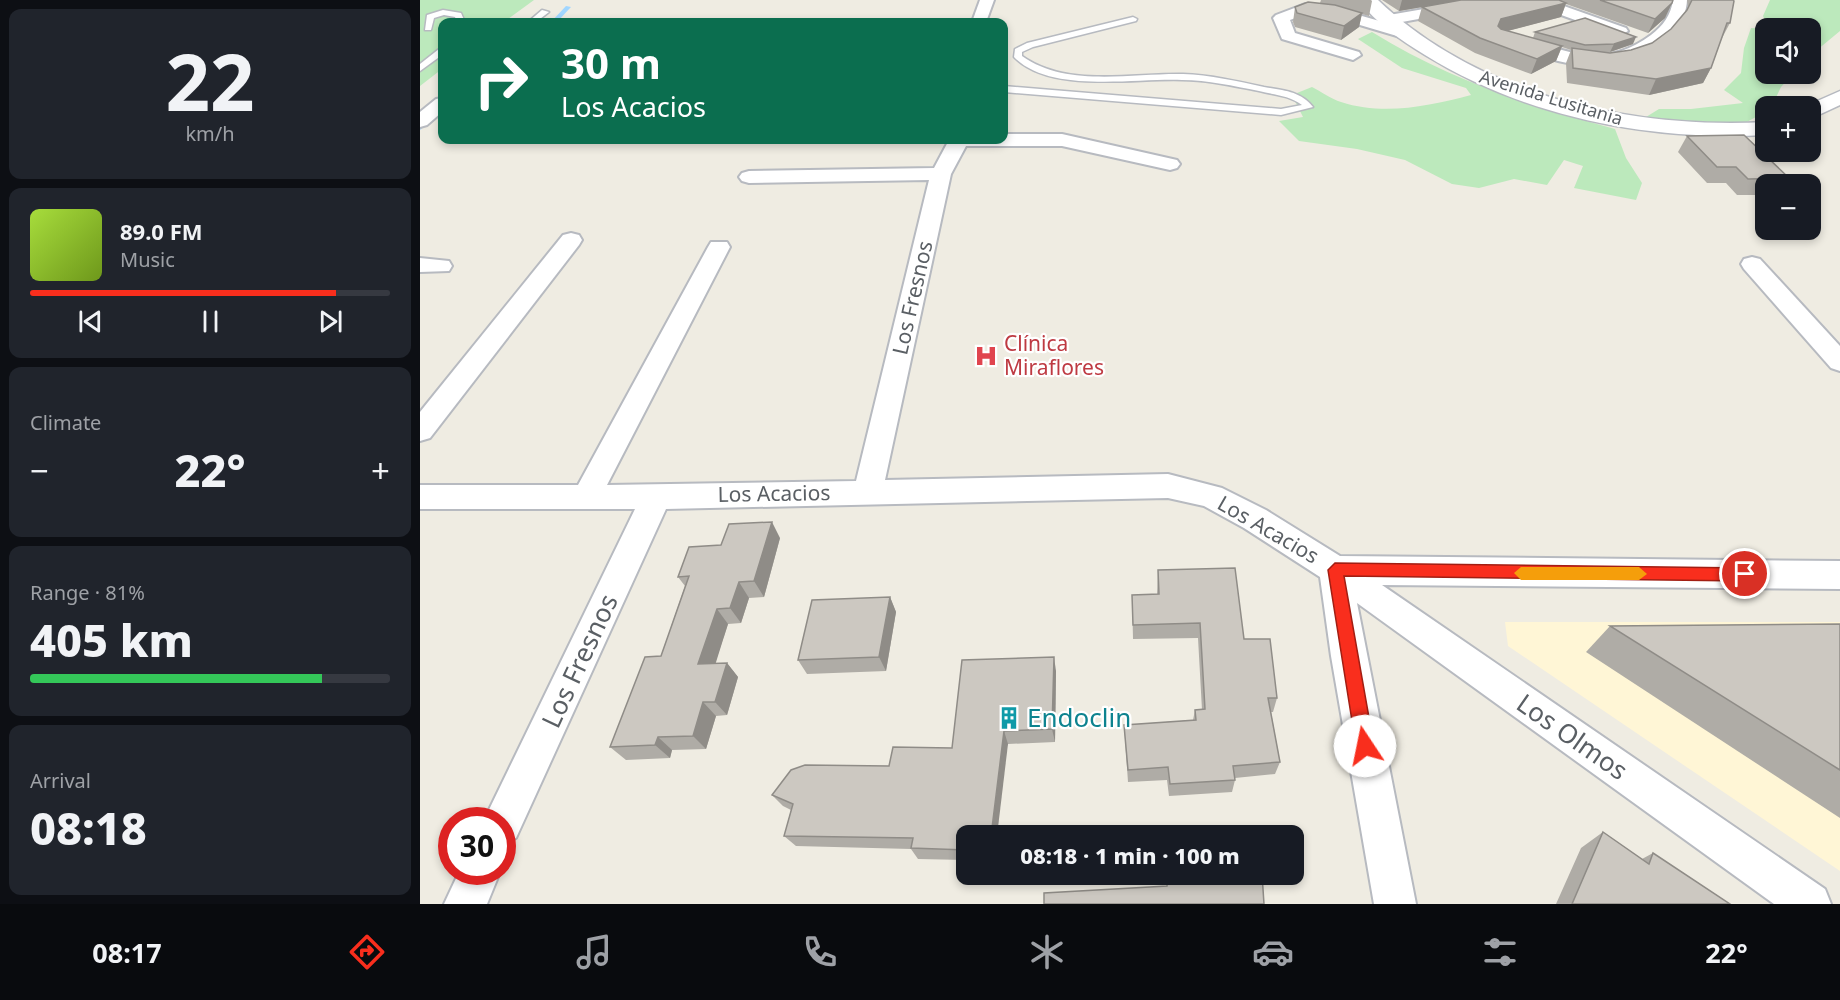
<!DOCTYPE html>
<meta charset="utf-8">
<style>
:root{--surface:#171b24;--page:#20242c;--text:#f1f3f6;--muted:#9ea1a6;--line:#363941;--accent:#f92e1d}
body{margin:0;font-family:"Noto Sans",sans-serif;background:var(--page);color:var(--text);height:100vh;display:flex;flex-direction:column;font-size:22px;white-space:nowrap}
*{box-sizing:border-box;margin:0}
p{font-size:20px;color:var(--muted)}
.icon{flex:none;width:33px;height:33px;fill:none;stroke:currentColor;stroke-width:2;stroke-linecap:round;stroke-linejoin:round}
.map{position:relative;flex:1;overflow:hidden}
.panel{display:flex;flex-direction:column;gap:9px;padding:9px;background:#0d0f14;width:420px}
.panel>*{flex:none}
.banner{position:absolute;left:18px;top:18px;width:570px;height:126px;border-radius:12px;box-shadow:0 3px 9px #0003;background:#0b6e4f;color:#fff;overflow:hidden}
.controls{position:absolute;left:1335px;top:18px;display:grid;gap:12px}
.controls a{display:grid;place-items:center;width:66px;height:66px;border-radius:12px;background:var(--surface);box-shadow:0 3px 9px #0003;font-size:30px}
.speed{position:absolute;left:18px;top:807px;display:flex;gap:12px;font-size:30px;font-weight:700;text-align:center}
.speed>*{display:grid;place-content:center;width:78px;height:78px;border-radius:50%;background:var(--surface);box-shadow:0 3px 9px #0003;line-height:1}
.speed .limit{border:9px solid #d22;background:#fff;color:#111}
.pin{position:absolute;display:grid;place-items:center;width:51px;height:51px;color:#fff;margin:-26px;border:3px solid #fff;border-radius:50%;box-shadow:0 2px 6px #0007}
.me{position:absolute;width:66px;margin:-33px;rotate:349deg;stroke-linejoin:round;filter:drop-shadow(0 0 4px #0008)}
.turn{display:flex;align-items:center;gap:21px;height:126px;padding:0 24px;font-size:27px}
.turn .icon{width:78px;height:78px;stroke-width:2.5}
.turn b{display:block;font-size:42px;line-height:51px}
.big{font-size:45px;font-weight:800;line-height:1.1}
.panel .widget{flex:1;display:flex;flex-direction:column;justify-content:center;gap:9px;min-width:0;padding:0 21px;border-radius:12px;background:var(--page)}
.panel .dial{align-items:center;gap:0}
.dial b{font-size:78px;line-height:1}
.song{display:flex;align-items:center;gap:18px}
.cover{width:72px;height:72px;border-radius:9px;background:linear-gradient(135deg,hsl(80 70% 55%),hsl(80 70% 35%))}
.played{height:6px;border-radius:3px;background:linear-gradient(90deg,var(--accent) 85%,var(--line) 85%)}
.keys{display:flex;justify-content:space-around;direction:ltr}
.heat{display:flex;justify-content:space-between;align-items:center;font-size:33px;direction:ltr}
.charge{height:9px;border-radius:4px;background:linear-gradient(90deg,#34c759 81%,var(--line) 0)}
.trip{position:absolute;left:536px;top:825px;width:348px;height:60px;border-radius:12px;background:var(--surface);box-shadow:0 3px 9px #0003;font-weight:800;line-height:60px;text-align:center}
.tabs{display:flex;height:96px;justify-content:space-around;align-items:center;background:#090b0e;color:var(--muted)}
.tabs .icon{width:42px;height:42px}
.tabs .selected{color:var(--accent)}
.tabs b{font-size:27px;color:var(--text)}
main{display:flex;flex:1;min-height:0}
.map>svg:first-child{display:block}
.commercial{fill:#fff6d6}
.green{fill:#bce9bc}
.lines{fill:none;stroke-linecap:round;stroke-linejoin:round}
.stream{fill:#a1d6ff;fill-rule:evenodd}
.lane-casing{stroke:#b7bac0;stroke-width:3}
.street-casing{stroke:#b7bac0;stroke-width:4}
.secondary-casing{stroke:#b6b9c0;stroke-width:3}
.lane{fill:#fff;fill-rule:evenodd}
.street{fill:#fff;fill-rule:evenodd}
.secondary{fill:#fff;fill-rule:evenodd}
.wall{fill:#afaca6}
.shaded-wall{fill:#8f8c87}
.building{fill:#ccc8c1;stroke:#8f8c87;stroke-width:1.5}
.route{fill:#f92e1d;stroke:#a21e13;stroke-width:1.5}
.slow{fill:#f59e0b}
.labels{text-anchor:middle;stroke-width:4.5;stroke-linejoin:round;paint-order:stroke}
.far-street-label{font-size:18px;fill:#5a5f64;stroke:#fff}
.street-label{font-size:21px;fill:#5a5f64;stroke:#fff}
.health-label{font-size:21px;fill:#be3a42;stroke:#fff;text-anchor:start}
.near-street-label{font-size:26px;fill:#5a5f64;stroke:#fff}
.near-culture-label{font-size:26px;fill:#0d838f;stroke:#fff;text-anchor:start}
</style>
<main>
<section class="panel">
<div class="widget dial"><b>22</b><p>km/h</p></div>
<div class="widget">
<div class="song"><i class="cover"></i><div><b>89.0 FM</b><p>Music</p></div></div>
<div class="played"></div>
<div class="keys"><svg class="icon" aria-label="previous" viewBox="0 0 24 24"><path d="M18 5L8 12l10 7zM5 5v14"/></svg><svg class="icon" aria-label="pause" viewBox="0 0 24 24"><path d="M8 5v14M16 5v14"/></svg><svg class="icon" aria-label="next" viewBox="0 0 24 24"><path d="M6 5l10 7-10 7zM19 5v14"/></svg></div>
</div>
<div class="widget"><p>Climate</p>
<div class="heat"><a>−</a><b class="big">22°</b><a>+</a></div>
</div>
<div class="widget"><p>Range · 81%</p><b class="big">405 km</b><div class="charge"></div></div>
<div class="widget"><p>Arrival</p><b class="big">08:18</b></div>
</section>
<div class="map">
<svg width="1420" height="904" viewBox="0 0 1420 904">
<rect width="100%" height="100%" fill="#efece2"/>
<path class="commercial" d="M1085,622H1420V871L1088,646Z"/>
<g class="green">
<path d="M0,0H114L84,22H22V69L0,86Z"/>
<path d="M1350,0H1420V31L1391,55L1390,28H1349L1343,16Z"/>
<path d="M1331,28L1345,29L1346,74H1373L1361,87L1352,106H1346L1345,112L1325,123L1278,124L1226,117L1239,109H1271L1323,103L1304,90L1321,73L1324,48Z"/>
<path d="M952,32C1030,80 1107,105 1195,129L1206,158L1222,183L1216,200L1154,188L1163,166L1144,160L1127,185L1094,179L1059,188L1032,184L985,160L937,149L879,141L859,121L883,117L872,95L892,87C902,92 911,99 921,102C964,116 1009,106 1051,95L1046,88L982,68L938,39Z"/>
</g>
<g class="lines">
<g class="stream">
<path d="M146,6L151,7L137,22H131Z"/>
<path d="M22,108V113L0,130V125Z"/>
</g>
<g class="lane-casing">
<g id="lane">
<path d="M23,10L41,13L45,22H37L35,17L24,15L14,18L11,30H5L7,15Z"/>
<path d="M122,10L129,12L116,22H108Z"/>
<path d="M713,17L717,19L716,21L613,47L602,52V56C647,88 711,73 763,74C790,75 817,81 844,87C862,90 881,91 893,107L861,115L584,92V86L861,109L882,105C869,95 854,95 839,91C813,86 788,80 762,80C714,78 630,94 594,57L595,49L607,43Z"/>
<path d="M19,49H22V55L0,71V64Z"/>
</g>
</g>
<g class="street-casing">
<g id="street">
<path d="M560,0H574L566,22H552Z"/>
<path d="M1056,0H1088L1081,4L971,24L993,31L995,34L987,39L913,17L886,14L870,20L875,33L939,52L941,55L933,60L862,39L853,18L856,15L885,4L914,8L963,22L964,17L969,15Z"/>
<path d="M1106,0H1127L1206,28L1208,31L1200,36L1194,34L1108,3Z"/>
<path d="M1253,0H1267C1265,43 1211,65 1174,65C1157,66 1140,62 1124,57C1114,54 1101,52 1095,44L1103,39C1153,52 1183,70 1231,35C1243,26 1251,15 1253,0Z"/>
<path d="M22,98V112L7,125L0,127V112L16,99Z"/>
<path d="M584,134H642L757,160L760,164L757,168L750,170L642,146H546L531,174L465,480L748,474L802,488L846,510L920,556L1420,561V589L962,585L1405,889L1411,904H1354L937,603L996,904H954L911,656L900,577L824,528L784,506L748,498L246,509L96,838L82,844V820H64L215,509H0V485H158L288,247L291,242H307L310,247L187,485L436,481L509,180L329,183L322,181L319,177L322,173L329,171L514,168L529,140H584Z"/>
<path d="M151,233L159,235L162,240L159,245L10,438L0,441V412L143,235Z"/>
<path d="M1332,257L1340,259L1420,346V371L1411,368L1324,269L1321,264L1324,259Z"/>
<path d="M0,258L29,261L32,266L29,271L0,272Z"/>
<path d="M39,872H80L67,904H24Z"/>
</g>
</g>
<g class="secondary-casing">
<g id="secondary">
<path d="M939,0H958C1059,96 1210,129 1346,122V135C1229,141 1105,117 1005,55C982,41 955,23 939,0Z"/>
<path d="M1420,91V105L1390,119V106H1386Z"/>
</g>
</g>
<use href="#lane" class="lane"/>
<use href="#street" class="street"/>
<use href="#secondary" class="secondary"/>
</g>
<g class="wall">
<path d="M901,0H951L952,1L949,16L942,14L939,27L921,40L875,27L873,22L875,7L900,3Z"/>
<path d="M962,0H1253L1245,18L1228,33L1146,4L1141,17L1087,31L1113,38L1115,32L1213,44L1190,52H1183L1190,53L1211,50L1232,43L1251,29L1267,11L1268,7L1267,0H1313L1310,23L1302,38L1291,68L1283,83L1229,95L1147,83L1146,63L1151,50L1142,47L1136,61L1111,74L1055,53L998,21L1002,7L979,11Z"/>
<path d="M1267,136L1369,178L1364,184H1346V195H1317L1306,183H1287L1258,152Z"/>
<path d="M360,538L344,597L329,598L321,623L308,624L295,663H307L318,677L307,715L296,716L286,749L252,750L250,758L206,760L190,747L241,656L265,586L258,577L301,545Z"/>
<path d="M738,570L824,639L857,698L853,712H851L860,762L855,774L815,778V780L812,792L749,796L747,780L708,782L704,725L773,720L775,710H782L778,638L713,639L712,595L737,594Z"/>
<path d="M470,597L476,612L466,671L387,674L378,660Z"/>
<path d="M1420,624V818L1166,652L1190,626Z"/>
<path d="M636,671L635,742L588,744L546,836V860L498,859L491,849L376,846L364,836L371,810L363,806L352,795L469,766L532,748Z"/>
<path d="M1183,832L1222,859L1233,853L1310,904H1136L1161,848Z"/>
</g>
<g class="shaded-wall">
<path d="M982,0H1043L979,11Z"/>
<path d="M1146,3L1141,17L1076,34L1078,26L1081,19Z"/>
<path d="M1252,3L1245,18L1228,33L1235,19Z"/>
<path d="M942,13L939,27L921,40L924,26Z"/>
<path d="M1216,37L1213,44L1190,52L1194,44Z"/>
<path d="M1142,46L1136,61L1111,74L1117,59Z"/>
<path d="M1291,68L1283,83L1229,95L1236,79Z"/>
<path d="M352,522L360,538L344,597L334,581Z"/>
<path d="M319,582L329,598L321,623L310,608Z"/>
<path d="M470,597L476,612L466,671L459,657Z"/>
<path d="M297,609L308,624L291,678L278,664Z"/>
<path d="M634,657L636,671L635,742L632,729Z"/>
<path d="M307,663L318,677L307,715L295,702Z"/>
<path d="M283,702L296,716L286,749L273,736Z"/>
<path d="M584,731L588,744L577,836H571Z"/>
<path d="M238,737L252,750L250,758L235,745Z"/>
</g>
<g class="building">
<path d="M1041,0H1139L1146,3L1081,19L1078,26L1081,29L1142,46L1117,59L1060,38L1002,7Z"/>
<path d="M1180,0H1253L1252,3L1235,19Z"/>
<path d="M1272,0H1313L1314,1L1310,23H1307L1291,68L1236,79L1153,68L1152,48L1190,53L1211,50L1232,43L1251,29L1267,10Z"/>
<path d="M888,2L915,5L942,13L924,26L877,13L875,7Z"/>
<path d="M1165,18L1216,37L1194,44L1165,45L1115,32Z"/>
<path d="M1324,135L1369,178L1328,179L1316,167H1297L1267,136Z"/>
<path d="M352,522L334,581L319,582L310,608L297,609L278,664L307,663L295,702H283L273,736L238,737L235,745L190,747L225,657L241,656L269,576L258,577L269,547L301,545L309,524Z"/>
<path d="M815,568L824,639H850L857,698H848L860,762L813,766L815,780L750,784L748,767L708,770L704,725L776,720L775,710L785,709L780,623L713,625L712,595L739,594L738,570Z"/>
<path d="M470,597L459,657L378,660L392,600Z"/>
<path d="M1420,624V770L1190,626Z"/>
<path d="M634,657L632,729L584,731L571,836H546V850L491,848L493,838L364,836L373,804L352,795L371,770L385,765L469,766L473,747L532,748L542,660Z"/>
<path d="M1183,832L1229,864L1233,853L1310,904H1152Z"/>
<path d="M748,874H842L844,904H624V893L747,886Z"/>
</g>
<path class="route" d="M915,563L1325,568L1333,574L1325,581L924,576L954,746L952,752L945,755L939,752L936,746L908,570Z"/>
<path class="slow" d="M1101,567H1219L1227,574L1219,580H1101L1094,573Z"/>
<defs>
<g id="hospital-bare" transform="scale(1.8)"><path d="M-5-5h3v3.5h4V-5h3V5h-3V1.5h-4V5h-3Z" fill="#e0444e" stroke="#fff" stroke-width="2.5" paint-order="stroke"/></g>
<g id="building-bare" transform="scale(1.8)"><path d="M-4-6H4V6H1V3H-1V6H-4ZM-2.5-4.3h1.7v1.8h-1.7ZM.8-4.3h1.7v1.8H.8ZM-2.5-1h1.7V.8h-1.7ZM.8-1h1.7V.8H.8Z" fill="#0f9aa8" stroke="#fff" stroke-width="2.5" paint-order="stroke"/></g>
</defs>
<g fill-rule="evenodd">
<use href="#hospital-bare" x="566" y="356"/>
<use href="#building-bare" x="589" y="718"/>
</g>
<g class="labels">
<g class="far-street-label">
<text transform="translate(1131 98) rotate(17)" y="6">Avenida Lusitania</text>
</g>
<g class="street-label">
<text transform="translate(493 298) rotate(-77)" y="7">Los Fresnos</text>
<text transform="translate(354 494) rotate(-1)" y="7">Los Acacios</text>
<text transform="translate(848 530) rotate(30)" y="7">Los Acacios</text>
</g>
<g class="health-label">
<text x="584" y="351">Clínica<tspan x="584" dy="24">Miraflores</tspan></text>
</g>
<g class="near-street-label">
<text transform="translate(160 661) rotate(-65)" y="9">Los Fresnos</text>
<text transform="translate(1152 737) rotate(35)" y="9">Los Olmos</text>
</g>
<g class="near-culture-label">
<text x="607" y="727">Endoclin</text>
</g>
</g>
</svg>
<div class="controls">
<a><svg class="icon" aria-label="sound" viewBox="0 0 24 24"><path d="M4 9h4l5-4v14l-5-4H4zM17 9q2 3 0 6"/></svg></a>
<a>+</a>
<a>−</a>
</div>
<div class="speed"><div class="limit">30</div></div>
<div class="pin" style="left:1325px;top:574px;background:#d93025"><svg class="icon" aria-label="arrive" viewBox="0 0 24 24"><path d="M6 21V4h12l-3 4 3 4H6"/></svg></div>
<svg class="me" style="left:945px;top:746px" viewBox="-20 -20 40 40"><circle r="19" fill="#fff"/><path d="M0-13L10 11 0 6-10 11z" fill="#f92e1d"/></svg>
<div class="trip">08:18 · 1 min · 100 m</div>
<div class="banner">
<div class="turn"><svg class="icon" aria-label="right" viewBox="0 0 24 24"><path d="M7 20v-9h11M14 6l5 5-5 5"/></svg><div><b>30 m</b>Los Acacios</div></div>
</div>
</div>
</main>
<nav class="tabs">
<b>08:17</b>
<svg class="icon selected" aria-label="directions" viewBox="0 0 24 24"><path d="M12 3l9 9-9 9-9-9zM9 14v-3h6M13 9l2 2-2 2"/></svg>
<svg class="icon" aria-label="music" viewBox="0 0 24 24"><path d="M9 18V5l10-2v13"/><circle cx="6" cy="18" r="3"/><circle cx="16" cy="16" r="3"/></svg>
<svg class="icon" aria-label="phone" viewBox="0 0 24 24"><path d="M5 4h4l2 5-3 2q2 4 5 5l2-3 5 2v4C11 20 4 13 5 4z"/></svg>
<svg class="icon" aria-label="climate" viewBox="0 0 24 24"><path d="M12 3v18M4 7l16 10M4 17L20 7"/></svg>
<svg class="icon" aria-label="car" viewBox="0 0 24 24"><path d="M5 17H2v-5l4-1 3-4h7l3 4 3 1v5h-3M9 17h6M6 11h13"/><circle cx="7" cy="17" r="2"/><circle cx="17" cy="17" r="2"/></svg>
<svg class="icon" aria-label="filters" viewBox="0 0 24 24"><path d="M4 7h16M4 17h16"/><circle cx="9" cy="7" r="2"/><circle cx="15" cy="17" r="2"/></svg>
<b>22°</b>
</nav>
